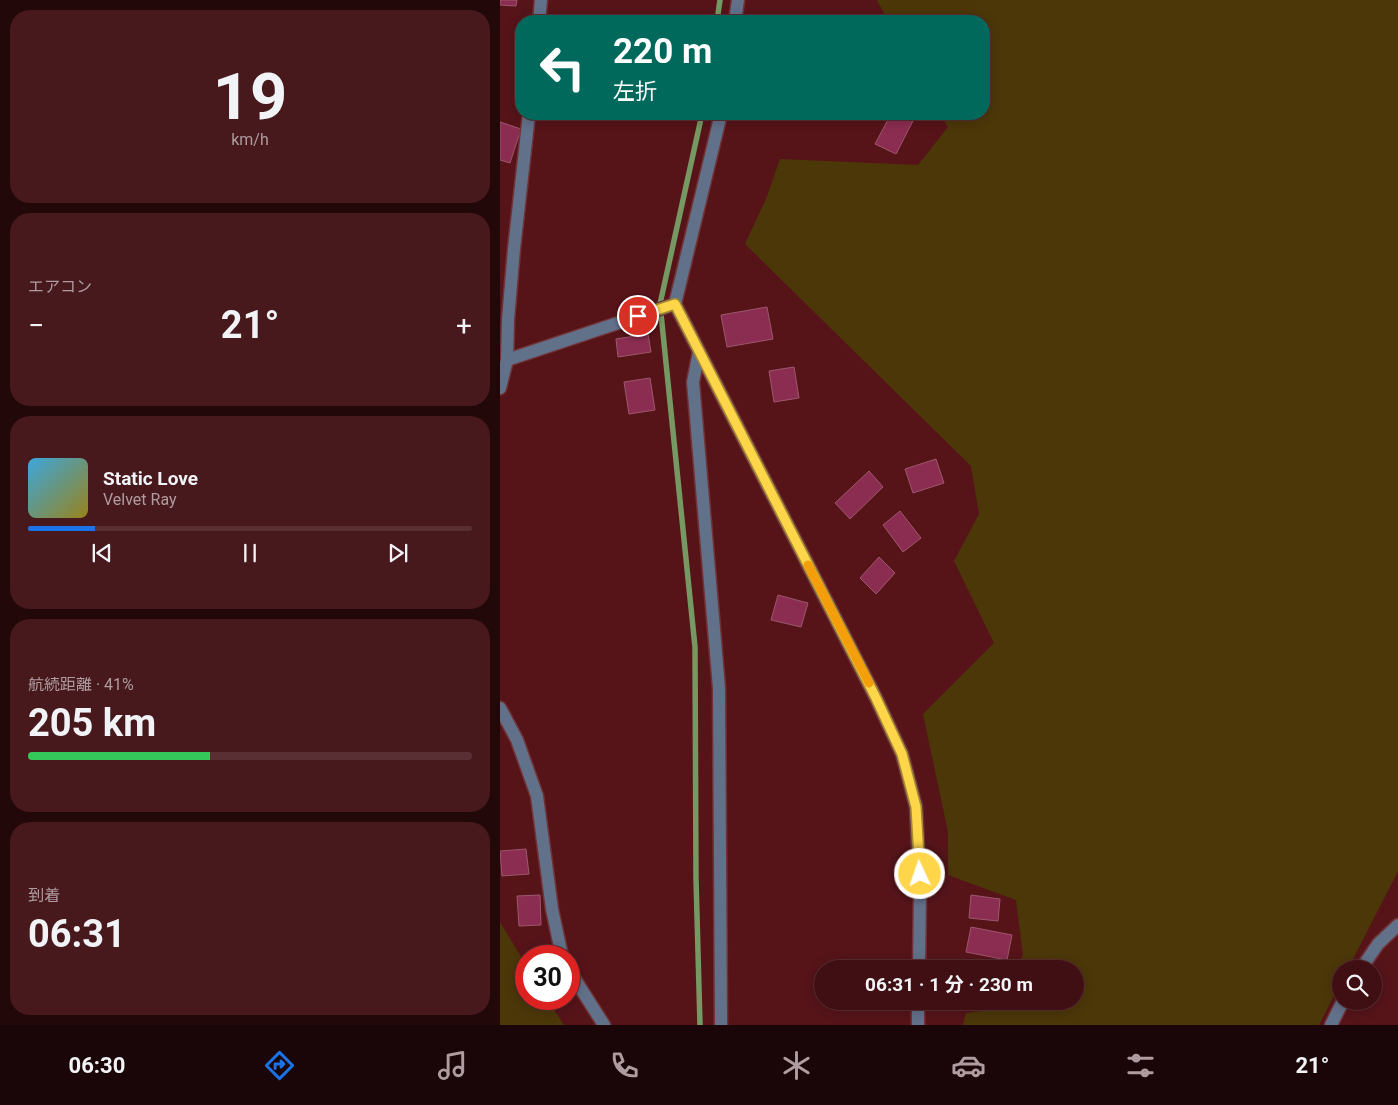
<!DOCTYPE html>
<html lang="ja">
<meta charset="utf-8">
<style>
:root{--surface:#400f13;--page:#47181c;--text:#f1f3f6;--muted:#ae9ca0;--line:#592f33;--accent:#1a73e8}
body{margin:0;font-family:Roboto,"Noto Sans JP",sans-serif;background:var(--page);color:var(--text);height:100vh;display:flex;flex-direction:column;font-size:19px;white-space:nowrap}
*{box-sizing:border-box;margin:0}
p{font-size:16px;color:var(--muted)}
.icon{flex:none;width:28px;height:28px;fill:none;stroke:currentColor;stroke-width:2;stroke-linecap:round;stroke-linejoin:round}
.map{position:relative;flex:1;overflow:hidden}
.sheet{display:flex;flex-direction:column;gap:10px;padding:10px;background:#23080a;width:500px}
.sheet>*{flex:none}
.hud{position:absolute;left:15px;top:15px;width:475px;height:105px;border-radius:20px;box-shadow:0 2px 12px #0003,0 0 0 1px var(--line);background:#00695c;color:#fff;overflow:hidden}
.tools{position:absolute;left:832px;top:960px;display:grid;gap:10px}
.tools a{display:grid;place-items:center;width:50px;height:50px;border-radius:50%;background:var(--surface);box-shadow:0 2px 12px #0003,0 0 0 1px var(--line);font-size:25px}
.speed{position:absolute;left:15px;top:945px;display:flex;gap:10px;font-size:25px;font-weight:700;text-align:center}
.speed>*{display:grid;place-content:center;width:65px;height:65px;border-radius:50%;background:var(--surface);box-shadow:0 2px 12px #0003,0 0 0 1px var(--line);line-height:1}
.speed .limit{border:8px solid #d22;background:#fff;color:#111}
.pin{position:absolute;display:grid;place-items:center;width:42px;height:42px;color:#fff;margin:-21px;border:2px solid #fff;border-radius:50%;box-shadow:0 1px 5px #0007}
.me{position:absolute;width:55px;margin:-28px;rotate:357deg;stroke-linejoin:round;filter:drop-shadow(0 0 4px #0008)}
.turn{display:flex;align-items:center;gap:18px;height:105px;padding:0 15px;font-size:22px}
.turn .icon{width:65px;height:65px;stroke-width:2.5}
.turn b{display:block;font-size:35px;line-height:42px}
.big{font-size:38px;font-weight:700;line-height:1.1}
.sheet .tile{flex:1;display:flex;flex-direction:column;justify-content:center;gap:8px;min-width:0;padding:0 18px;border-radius:20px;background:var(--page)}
.sheet .dial{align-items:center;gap:0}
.dial b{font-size:65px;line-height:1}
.song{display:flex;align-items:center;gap:15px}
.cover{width:60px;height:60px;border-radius:8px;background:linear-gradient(135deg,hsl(200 70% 55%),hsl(50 70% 35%))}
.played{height:5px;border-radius:2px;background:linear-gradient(90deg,var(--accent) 15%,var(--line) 15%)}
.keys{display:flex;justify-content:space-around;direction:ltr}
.heat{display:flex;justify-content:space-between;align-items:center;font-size:28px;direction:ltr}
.charge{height:8px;border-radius:4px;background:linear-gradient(90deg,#34c759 41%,var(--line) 0)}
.trip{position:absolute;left:314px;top:960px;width:270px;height:50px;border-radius:25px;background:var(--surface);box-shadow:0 2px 12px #0003,0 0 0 1px var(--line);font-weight:700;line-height:50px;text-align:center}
.tab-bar{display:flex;height:80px;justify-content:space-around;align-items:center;background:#1a0608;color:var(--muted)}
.tab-bar .icon{width:35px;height:35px}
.tab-bar .active{color:var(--accent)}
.tab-bar b{font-size:22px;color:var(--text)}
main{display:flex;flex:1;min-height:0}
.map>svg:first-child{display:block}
.green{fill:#4c3709}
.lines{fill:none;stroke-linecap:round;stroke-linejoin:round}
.stream{stroke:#769862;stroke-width:5.5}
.building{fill:#8b2d50;stroke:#9d576d}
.minor-casing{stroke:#713236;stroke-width:15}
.minor{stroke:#62718a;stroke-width:12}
.route-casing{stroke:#a68a30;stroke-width:12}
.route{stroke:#ffd54a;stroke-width:9}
.slow{stroke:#f59e0b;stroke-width:9}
</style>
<main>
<section class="sheet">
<div class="tile dial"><b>19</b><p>km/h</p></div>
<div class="tile"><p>エアコン</p>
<div class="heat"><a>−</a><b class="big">21°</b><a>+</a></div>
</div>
<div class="tile">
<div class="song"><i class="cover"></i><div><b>Static Love</b><p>Velvet Ray</p></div></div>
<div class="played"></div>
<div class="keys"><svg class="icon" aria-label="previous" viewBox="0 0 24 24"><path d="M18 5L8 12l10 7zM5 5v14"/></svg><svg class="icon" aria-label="pause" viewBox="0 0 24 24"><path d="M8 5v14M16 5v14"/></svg><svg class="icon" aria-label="next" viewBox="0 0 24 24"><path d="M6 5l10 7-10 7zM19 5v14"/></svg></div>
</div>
<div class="tile"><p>航続距離 · 41%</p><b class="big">205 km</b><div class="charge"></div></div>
<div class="tile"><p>到着</p><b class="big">06:31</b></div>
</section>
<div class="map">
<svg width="898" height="1025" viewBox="0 0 898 1025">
<rect width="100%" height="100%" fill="#561419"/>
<g class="green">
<path d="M377,0H898V871L848,969H841V982L819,1025H463L466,1013L490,1010L496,1001H575V969H515L523,955L516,900L448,875V832L423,714L494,643L454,561L479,514L471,466L245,244L266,199L280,159L418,165L448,127L440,114H484V21H388Z"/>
<path d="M0,922L26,965V999H47L64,1025H0Z"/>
</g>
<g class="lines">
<g class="stream">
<path d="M217,21L220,0"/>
<path d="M200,1025L196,879L195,647L160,304L202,114"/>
</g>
</g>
<g class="building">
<path d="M0,0H17L16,6L0,5Z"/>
<path d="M391,114H408L415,117L396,154L375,144Z"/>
<path d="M0,122L21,129L10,163L0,160Z"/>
<path d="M267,307L273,339L227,347L221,315Z"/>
<path d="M148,334L151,352L118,357L116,339Z"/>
<path d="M294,367L299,398L274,402L269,371Z"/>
<path d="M150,378L155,410L129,414L124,382Z"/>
<path d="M436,459L444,483L413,493L405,469Z"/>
<path d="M369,471L383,487L350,519L335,503Z"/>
<path d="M400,511L421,538L403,552L383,525Z"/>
<path d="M379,557L395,573L376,594L360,578Z"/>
<path d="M278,595L308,603L301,627L271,620Z"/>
<path d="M26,849L29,874L2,876L0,851Z"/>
<path d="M40,895L41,925L19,926L17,896Z"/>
<path d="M471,895L500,899L498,921L469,918Z"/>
<path d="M471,927L512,935L507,960L466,952Z"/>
<path d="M438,960L460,962L459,969H437Z"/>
</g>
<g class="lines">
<g class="minor-casing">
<g id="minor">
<path d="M39,21L41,0"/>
<path d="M235,21L238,0"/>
<path d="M221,114L175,304L376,698L402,754L416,807L420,891L419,969"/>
<path d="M199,352L193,382L219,688L221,1025"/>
<path d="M7,360L175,304"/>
<path d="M0,388L7,360L8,320L14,249L29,114"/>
<path d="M0,708L17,740L37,796L52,909L62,956"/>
<path d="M861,969L878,944L898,925"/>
<path d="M69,970L104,1025"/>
<path d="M418,1025V1001"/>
<path d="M831,1025L843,1001"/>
</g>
</g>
<use href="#minor" class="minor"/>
</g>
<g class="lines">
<g class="route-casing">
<path id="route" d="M138,316L175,304L376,698L402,754L416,807L420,874"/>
</g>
<use href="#route" class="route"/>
<path class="slow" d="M308,565L369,683"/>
</g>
</svg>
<div class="tools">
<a><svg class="icon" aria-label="search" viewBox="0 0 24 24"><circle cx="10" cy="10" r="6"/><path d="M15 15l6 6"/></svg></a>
</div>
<div class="speed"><div class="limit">30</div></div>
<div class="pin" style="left:138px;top:316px;background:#d93025"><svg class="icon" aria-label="arrive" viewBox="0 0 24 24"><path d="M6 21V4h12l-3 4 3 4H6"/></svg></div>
<svg class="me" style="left:420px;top:874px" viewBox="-20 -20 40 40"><circle r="17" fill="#ffd54a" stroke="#fff" stroke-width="3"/><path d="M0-11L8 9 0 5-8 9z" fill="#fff"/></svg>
<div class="trip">06:31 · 1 分 · 230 m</div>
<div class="hud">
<div class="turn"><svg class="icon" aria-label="left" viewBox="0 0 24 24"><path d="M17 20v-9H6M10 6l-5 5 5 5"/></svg><div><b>220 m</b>左折</div></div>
</div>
</div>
</main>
<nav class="tab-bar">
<b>06:30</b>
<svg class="icon active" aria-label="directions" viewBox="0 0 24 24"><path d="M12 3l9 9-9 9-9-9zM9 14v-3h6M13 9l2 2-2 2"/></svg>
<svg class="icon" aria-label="music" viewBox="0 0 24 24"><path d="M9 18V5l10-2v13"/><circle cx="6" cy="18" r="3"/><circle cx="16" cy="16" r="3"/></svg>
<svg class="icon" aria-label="phone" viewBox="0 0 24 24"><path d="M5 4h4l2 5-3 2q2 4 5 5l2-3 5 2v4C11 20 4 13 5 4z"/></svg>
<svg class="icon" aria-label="climate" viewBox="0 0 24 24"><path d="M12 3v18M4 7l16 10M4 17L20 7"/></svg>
<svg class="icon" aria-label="car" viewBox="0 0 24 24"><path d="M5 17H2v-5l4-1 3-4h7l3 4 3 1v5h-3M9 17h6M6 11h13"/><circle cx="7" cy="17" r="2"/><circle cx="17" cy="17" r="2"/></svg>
<svg class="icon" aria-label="filters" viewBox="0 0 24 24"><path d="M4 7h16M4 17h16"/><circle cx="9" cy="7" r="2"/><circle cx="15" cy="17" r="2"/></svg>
<b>21°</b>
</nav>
